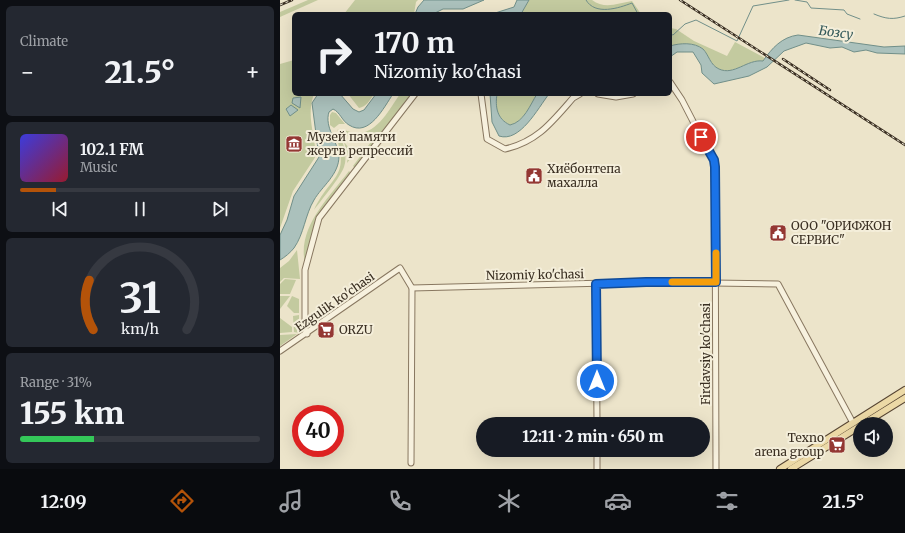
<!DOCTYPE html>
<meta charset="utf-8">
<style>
:root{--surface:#171b24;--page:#242831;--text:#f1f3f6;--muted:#9ea1a6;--line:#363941;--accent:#b45309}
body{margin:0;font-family:Merriweather,serif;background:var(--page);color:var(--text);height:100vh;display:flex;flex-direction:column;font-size:15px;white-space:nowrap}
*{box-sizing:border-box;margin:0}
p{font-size:13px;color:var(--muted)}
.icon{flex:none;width:22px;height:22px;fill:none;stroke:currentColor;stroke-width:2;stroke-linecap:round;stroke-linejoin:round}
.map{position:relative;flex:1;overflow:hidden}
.sheet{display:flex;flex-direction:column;gap:6px;padding:6px;background:#0d0f14;width:280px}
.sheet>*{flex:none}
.banner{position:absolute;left:12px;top:12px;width:380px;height:84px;border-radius:6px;box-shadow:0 4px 16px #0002;background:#171b24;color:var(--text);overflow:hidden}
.fabs{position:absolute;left:573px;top:417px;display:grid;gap:8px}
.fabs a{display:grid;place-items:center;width:40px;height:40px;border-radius:50%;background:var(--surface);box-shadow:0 4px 16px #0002;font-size:20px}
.speed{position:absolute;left:12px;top:405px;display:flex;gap:8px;font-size:20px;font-weight:700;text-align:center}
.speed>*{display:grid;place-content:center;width:52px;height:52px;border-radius:50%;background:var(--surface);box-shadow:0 4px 16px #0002;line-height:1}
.speed .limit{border:6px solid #d22;background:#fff;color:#111}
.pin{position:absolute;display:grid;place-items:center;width:34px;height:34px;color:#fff;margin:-17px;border:2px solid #fff;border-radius:50%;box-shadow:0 1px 4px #0007}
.me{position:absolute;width:44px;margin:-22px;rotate:0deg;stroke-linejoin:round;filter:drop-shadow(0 0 3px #0008)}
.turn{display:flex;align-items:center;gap:14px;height:84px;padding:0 16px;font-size:18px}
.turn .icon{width:52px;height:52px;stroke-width:2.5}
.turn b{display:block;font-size:28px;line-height:34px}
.big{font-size:30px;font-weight:800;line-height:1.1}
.sheet .tile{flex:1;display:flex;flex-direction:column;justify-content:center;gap:6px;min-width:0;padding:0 14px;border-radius:6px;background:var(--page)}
.sheet .dial{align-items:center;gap:0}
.dial svg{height:104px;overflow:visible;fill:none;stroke:var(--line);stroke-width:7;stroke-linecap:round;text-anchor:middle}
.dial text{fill:var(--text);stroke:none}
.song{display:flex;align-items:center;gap:12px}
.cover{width:48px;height:48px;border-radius:6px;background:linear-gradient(135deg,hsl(240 70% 55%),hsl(350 70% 35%))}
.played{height:4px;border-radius:2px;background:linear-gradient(90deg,var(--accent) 15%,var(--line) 15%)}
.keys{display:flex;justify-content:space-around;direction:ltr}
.heat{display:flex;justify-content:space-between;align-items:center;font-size:22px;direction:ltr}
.charge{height:6px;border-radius:3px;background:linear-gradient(90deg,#34c759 31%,var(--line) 0)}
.trip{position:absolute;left:196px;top:417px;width:234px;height:40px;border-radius:20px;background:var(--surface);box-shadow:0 4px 16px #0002;font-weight:800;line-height:40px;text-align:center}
.menu{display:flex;height:64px;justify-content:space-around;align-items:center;background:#090b0e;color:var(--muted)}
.menu .icon{width:28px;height:28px}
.menu .active{color:var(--accent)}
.menu b{font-size:18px;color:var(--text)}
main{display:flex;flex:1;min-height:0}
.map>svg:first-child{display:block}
.green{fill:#c3ca9f}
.water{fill:#abc1bc;stroke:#718f89}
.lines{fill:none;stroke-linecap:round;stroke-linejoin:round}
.stream{stroke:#718f89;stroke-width:1}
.minor-casing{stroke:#887760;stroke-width:7}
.major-casing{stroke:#574533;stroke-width:8}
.minor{stroke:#f7f1de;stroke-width:5}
.major{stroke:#ecd9a6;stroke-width:6}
.rail-casing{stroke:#3a2f22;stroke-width:2.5}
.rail{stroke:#f4eeda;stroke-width:1;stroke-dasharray:3;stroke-linecap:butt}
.route-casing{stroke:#114b97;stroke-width:10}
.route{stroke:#1a73e8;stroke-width:7}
.slow{stroke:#f59e0b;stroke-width:7}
.labels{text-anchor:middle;stroke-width:4;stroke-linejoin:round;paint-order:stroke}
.poi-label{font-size:12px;fill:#3a2f22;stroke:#f4eeda;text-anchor:start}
.street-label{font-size:12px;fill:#3a2f22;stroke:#f4eeda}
.water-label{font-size:13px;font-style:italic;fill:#325858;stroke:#f4eeda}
</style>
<main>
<section class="sheet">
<div class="tile"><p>Climate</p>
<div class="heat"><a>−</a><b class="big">21.5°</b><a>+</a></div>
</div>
<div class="tile">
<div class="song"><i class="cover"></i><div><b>102.1 FM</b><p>Music</p></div></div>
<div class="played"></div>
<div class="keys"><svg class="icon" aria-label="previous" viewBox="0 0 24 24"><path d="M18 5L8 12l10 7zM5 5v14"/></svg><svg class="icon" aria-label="pause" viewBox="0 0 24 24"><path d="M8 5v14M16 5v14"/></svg><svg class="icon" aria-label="next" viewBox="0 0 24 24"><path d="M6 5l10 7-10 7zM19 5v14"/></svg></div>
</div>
<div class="tile dial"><svg viewBox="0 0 100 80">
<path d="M14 69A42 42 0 1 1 86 69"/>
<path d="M14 69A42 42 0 0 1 11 31" stroke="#b45309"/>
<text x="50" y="56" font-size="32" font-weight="700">31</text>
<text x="50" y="72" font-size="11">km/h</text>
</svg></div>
<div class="tile"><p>Range · 31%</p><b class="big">155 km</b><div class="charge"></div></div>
</section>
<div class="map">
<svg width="625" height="469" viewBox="0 0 625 469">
<rect width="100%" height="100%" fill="#ece4ca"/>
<g class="green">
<path d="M28,0H38L0,17V12Z"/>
<path d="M75,0H138L136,2L134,14H64Z"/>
<path d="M249,0H312C325,10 338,3 352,1L361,14H241Z"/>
<path d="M390,28L396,29L414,41L447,56L455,42L485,58L483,61C467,59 454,76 439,69C430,65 429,55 423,49C414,42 400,43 390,46Z"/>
<path d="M14,60V94H34C26,115 35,135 36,156L13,191L0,228V64Z"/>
<path d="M68,94H94C90,100 86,107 79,108Z"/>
<path d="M120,94H131L97,139L86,134H71L67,136L57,130C64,128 71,134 78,133C98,133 110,108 120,94Z"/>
<path d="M217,94H257C250,105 244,122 230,125C217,119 215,107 217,94Z"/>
<path d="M52,112L56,113L65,124H59L54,128L50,125V115Z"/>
<path d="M55,133C64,139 68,156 64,167C60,178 42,199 34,210C51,174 71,179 55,133Z"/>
<path d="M64,142L69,148L78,149L67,163L68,156Z"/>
<path d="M91,142L93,144L75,168L73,166Z"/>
<path d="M69,171L71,173L38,216L25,264C17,227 48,199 69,171Z"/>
<path d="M17,250L20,279L4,278L0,282V268L9,261Z"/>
<path d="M5,279L16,280L10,294H0V284Z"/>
<path d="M0,296H10L0,309Z"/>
<path d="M12,296L19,299V313H14L7,306Z"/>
<path d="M19,315V333L14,332L13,316Z"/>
<path d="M0,318L12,327V332L0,333Z"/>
<path d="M17,334L0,346V335Z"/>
</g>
<g class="water">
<path d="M144,0H204L183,9H163L153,14H135L138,7Z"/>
<path d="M237,0H249L241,14H212L234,7Z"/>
<path d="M518,35L604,47L625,46V54L597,53L586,50L574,52L562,47L550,48L526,43L504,51L487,67L469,76L434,84L422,73L421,65L413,52H397L390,57V46C400,43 414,42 423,49C429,55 430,65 439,69C454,76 467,59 483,61C492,48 502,37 518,35Z"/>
<path d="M38,94H60L73,109L79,112L84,110L96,94H113C104,107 89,138 69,125C62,121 60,112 53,109L49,112C44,127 58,142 59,156C59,175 42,186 34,200C25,215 24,234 14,248C10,253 5,257 0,260V235L7,220L14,196L39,157L32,103Z"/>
<path d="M210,94H217C215,107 217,119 230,125C244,122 250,105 257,94H269C258,108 240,143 219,136L212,122Z"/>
<path d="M21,97L20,108L12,103L13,98Z"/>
<path d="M11,105L18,110L10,116L6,109Z"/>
</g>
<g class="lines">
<g class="stream">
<path d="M306,0C315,16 339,8 352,3L358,14"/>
<path d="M515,0L527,2L531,8L564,10L567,14L580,19"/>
<path d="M594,14C606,19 613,20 625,16"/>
<path d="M390,34L393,35L405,24L416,20L457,41L473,6L509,0"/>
</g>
<g class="minor-casing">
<g id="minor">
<path d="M390,82L402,100L433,160L435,167L436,469"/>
<path d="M201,94L207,139L225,149C257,142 272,122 293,98L300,94"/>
<path d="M318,94L336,97L353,94"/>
<path d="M316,284L317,424"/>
<path d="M132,288L366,282L498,284L573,423"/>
<path d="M27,334L25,329V270L39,218L135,94"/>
<path d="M0,351L120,268L132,288L131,463"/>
<path d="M317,450V469"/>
</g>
</g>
<g class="major-casing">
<g id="major">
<path d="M583,424L625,398"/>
<path d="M500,469L625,390"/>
<path d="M511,469L580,426"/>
</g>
</g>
<use href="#minor" class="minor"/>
<use href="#major" class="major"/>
<g class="rail-casing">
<g id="rail">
<path d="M400,0L625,145"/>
<path d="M0,5L12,0"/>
<path d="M503,59L550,90"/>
</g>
</g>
<use href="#rail" class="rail"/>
</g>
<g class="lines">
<g class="route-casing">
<path id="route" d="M317,381L316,284L366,282H436L435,167L434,160L421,137"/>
</g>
<use href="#route" class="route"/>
<path class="slow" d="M392,282H436V253"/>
</g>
<defs>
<g id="museum-square" transform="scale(0.9)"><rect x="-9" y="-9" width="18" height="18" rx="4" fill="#943733" stroke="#f4eeda"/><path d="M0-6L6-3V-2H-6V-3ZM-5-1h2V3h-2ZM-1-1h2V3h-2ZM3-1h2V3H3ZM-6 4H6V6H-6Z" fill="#fff"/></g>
<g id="civic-square" transform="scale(0.9)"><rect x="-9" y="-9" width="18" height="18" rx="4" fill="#943733" stroke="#f4eeda"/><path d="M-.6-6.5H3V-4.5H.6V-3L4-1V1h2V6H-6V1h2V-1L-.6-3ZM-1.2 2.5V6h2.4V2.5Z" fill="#fff"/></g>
<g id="supermarket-square" transform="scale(0.9)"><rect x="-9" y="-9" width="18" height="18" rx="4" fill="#943733" stroke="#f4eeda"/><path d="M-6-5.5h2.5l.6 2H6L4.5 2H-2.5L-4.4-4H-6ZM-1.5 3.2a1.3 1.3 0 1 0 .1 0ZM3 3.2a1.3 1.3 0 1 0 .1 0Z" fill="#fff"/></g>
</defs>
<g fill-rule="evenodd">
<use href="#museum-square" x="14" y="144"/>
<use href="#civic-square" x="254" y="176"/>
<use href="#civic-square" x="498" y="233"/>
<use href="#supermarket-square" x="46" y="330"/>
<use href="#supermarket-square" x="557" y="445"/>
</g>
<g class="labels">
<g class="poi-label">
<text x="27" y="141">Музей памяти<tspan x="27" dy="14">жертв репрессий</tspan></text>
<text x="267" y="173">Хиёбонтепа<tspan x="267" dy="14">махалла</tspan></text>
<text x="511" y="230">ООО "ОРИФЖОН<tspan x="511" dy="14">СЕРВИС"</tspan></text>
<text x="59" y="334">ORZU</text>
<text x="544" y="442" text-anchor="end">Texno<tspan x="544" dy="14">arena group</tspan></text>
</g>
<g class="street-label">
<text transform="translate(255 275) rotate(-1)" y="4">Nizomiy ko'chasi</text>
<text transform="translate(55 302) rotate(-35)" y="4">Ezgulik ko'chasi</text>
<text transform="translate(426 354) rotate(-90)" y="4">Firdavsiy ko'chasi</text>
</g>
<g class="water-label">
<text transform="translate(556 32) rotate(7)" y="5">Бозсу</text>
</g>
</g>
</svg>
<div class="fabs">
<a><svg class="icon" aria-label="sound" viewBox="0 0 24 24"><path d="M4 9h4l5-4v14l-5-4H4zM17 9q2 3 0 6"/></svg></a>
</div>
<div class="speed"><div class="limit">40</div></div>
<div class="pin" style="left:421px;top:137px;background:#d93025"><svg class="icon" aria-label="arrive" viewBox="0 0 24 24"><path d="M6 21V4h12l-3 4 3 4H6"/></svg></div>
<svg class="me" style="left:317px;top:381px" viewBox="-20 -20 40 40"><circle r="17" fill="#1a73e8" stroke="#fff" stroke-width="3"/><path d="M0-11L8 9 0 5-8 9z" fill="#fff"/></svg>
<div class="trip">12:11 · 2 min · 650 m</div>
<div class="banner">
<div class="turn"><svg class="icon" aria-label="right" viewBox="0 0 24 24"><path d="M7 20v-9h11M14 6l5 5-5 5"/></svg><div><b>170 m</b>Nizomiy ko'chasi</div></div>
</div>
</div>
</main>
<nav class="menu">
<b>12:09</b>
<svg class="icon active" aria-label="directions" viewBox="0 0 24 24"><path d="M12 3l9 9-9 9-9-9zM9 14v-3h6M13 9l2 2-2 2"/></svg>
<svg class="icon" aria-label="music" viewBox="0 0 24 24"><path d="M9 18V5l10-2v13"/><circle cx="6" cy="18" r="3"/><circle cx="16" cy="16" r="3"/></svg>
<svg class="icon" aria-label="phone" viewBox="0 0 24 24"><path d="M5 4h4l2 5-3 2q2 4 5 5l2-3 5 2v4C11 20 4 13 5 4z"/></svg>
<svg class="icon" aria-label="climate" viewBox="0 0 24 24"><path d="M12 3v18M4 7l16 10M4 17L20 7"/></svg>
<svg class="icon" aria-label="car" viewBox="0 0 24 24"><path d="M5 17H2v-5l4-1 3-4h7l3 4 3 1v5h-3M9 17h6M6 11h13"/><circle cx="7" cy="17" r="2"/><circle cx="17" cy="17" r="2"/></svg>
<svg class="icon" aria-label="filters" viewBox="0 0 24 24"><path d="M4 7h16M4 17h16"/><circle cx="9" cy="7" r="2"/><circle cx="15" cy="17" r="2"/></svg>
<b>21.5°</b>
</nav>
